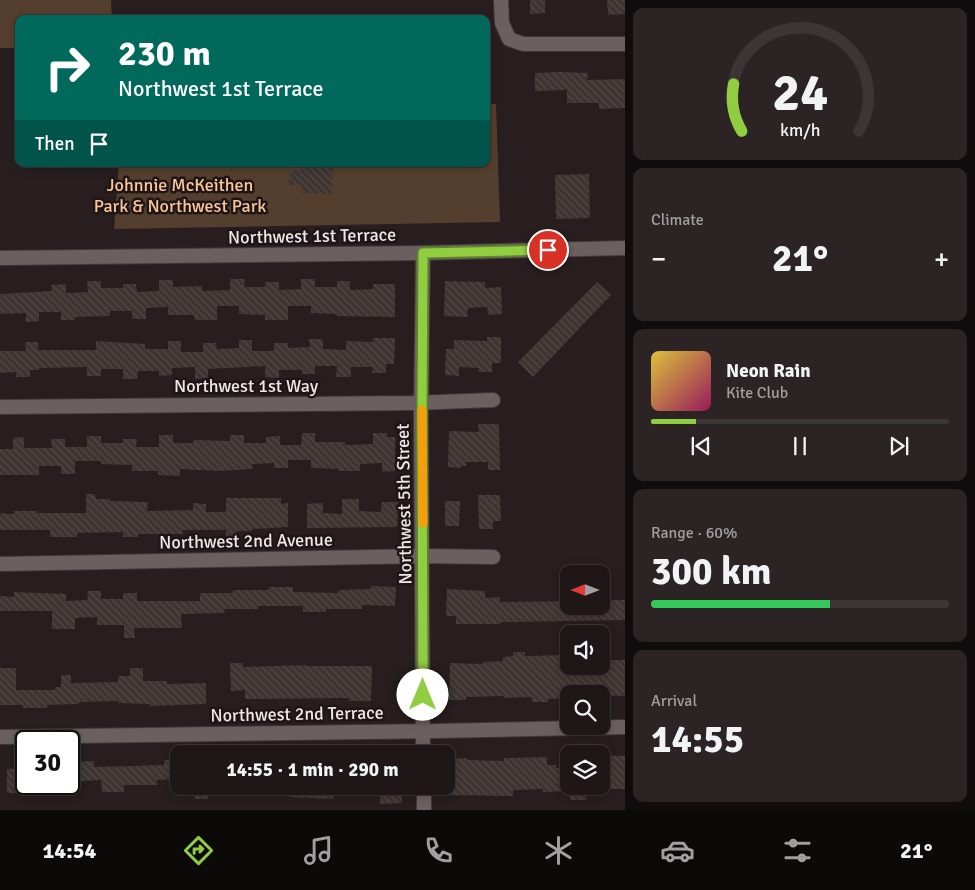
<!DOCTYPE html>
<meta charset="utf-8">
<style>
:root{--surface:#1e1617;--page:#2b2324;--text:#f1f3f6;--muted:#a19fa1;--line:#3c3536;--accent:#90cd41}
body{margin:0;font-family:Signika,sans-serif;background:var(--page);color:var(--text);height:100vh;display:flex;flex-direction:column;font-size:19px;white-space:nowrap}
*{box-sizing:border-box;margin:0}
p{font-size:16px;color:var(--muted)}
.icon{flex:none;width:28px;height:28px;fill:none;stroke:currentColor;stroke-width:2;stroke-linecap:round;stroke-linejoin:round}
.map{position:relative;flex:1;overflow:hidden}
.drawer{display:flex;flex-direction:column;gap:8px;padding:8px;background:#100c0d;width:350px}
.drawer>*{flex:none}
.top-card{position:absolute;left:15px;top:15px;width:475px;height:152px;border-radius:10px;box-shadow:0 2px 8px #0003,0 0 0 1px var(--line);background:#00695c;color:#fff;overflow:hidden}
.needle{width:32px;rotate:270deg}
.fabs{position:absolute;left:560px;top:565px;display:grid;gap:10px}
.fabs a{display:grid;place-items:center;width:50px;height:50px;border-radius:10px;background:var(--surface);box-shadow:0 2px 8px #0003,0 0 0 1px var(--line);font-size:25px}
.speed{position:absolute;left:15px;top:730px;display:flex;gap:10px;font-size:25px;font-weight:700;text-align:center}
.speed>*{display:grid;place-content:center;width:65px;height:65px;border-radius:50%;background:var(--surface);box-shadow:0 2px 8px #0003,0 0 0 1px var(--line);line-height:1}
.speed .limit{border:2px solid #111;border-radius:8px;background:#fff;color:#111}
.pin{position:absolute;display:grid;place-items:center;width:42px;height:42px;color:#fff;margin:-21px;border:2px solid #fff;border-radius:50%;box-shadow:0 1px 5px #0007}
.me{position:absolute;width:55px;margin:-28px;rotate:0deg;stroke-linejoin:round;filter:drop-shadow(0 0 4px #0008)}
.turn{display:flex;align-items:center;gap:18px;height:105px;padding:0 20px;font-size:22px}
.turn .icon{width:65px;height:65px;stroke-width:2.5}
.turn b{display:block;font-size:35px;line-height:42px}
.then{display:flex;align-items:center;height:48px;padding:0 20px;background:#0003;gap:10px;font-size:19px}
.big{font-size:38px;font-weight:800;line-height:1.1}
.drawer .widget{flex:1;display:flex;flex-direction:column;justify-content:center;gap:8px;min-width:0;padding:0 18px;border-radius:10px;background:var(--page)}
.drawer .dial{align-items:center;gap:0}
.dial svg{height:130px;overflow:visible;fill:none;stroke:var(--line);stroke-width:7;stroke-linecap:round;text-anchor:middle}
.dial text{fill:var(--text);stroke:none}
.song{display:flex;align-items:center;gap:15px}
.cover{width:60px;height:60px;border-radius:8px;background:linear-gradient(135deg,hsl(50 70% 55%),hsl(330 70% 35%))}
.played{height:5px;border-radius:2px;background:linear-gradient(90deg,var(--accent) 15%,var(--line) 15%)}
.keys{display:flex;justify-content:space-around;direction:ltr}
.heat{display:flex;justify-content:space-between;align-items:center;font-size:28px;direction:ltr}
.charge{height:8px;border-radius:4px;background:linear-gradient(90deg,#34c759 60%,var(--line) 0)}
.trip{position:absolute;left:170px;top:745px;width:285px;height:50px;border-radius:10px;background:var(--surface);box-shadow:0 2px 8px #0003,0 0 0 1px var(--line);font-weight:800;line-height:50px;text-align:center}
.tab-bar{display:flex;height:80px;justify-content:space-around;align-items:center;background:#0c0909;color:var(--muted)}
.tab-bar .icon{width:35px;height:35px}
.tab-bar .active{color:var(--accent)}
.tab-bar b{font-size:22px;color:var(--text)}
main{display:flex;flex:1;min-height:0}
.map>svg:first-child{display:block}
.park{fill:#543e2d}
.building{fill:url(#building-back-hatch)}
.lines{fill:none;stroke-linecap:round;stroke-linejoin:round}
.minor-casing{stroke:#41393a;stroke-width:16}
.minor{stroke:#6b6060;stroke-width:14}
.route-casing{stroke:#5e852a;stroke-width:12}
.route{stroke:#90cd41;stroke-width:9}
.slow{stroke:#f59e0b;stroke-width:9}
.labels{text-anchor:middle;stroke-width:5;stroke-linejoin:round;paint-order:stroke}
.park-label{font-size:18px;fill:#fdc59a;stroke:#1e1516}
.street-label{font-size:18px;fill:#efe8e9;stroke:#1e1516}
</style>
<main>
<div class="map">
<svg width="625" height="810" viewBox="0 0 625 810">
<defs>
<pattern id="building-back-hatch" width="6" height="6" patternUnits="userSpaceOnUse" patternTransform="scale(1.25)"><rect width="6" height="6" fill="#3e3431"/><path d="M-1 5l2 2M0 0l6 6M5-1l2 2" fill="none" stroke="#514845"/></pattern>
</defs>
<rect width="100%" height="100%" fill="#281e1f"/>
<g class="park">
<path d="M0,0H111L112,19H19V48H0Z"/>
<path d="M486,104H496L500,222L114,229L119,164H486Z"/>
</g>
<g class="building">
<path d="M530,0H545V13L530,14Z"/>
<path d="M607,0H625V14L608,15Z"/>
<path d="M559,72L588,73L587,80L625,79V108L599,109V103H567V90L535,91V73Z"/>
<path d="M302,164H333L332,194L302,193V185H289L290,170L301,171Z"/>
<path d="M589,174L590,218L556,219L555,175Z"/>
<path d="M230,279H244L245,287H265V282H279V290L301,289V279H315V287H337V281H350V290L373,289V284H395V317L337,316V314L311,313V306H288V320H265V315L239,314V306H217V320H195L194,315H168V307L146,308V319H132V311H110V316L74,317L75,320H61V312H39V321L26,322V313L0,314V294L52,291L51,285L66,284V293L88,292L87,281H101V288H123V284H136L137,292L159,291V280H173V287L202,286V291L230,290Z"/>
<path d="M445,281L485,282V288L501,287L502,314L488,315L487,307L468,308L467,317L444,316Z"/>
<path d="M597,282L611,295L533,377L518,362Z"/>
<path d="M487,337H501V363H492V372H478L479,368L459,367V376L445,375L446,349H454V340L487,341Z"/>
<path d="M373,338H395L394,364H386V373H372L373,367H351V377H336L337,366H315V374H302V370H279V378L265,377V366L208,369V378L195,379V367L172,368V375L159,376V371H138L137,379H123V369H101V376H87V367L39,368V370H30V377H16V372L0,373V351H26L25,342H38V350H96V341L145,344V349H168V341H181V352H203V343H216L217,349L239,348V340H252V351H274V343H288V348L310,347L309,339H323V349L346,350V341L373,342Z"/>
<path d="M478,424H499L500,470H488V462H466V466H461V468L448,467L449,431L479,432Z"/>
<path d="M302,433H315V442H345V445L373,444V433H387V437H395V471L382,472V463L360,464V471H338V469L311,468V460H288V468H274V463L252,464L253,469L218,471L180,469V476L158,475V471H132V465L101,464V461H75V474H61V466H39V475H0V449H13V438L24,437V448H52L51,439H65V447H87V436H101V443H123V439H137L136,447H159V435H173V443H193L194,440L230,441V435H244V443H266V437L280,436V445H301Z"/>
<path d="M86,494H95L96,499H110V501L148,502L147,511L193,510V503L206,504V512H226V498H281V504L288,503V527L252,529V531H237V544H226V530H183V534H138V537H123V532L77,533V537H50V530H0V513L14,514V511H37V513H86Z"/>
<path d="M478,495H500L501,521H493V529H479Z"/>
<path d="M342,499H359V511L381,512L382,502H398L397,527L307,528V504L323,503V513L342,514Z"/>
<path d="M445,501H460L459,526H445Z"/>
<path d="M371,586L396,587L395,606L362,605V609H326V612H303V606H258V609H224L225,613L181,614L182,628H134L135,638H124V625H97V617L75,618V629H52V611H0V596L14,597V592L66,594V601L88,600L87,591H101V599H123V593H137V601H200V593H233V590H269V587H293V592L338,593V590L371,589Z"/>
<path d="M447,589L485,591V598L500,597V602L569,601V606H604V600H625V620L501,622V624H456V616H446Z"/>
<path d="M513,652H525V656L569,655V666H602V660H625V696L569,694V698L548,699V702H532V697L504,698V696L466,697V700H449L450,663L483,664V662L503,661V657L513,656Z"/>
<path d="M230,663H243V667L306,665V666H372L371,701H349V698L245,699V690L231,691Z"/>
<path d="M0,668H16V690H55V687H61V675H71V683L118,682V676H130V668H143V681H167V684L206,683V704L150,706V704L118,703V701L79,702V704L47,705V708H23V705H0Z"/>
<path d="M602,755L625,756V789H601Z"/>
<path d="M547,757V765H556V768H569V791L543,792V789L513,790V796L450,795V759L467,758V760L504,761V758Z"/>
<path d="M164,760H179V779L157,780V785H124V792H102L101,780L81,781V787L70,788L69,762L94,761V767L130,766L164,765Z"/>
<path d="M26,768V787H20V793H7V769Z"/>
<rect x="195" y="786" width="13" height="13"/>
<path d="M290,786H333V799L290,797Z"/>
<path d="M380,786H401L402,803L380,804Z"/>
<rect x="570" y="786" width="16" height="14"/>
</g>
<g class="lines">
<g class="minor-casing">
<g id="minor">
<path d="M501,0L502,23L509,39L523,44H625"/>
<path d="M423,253L421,415L423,754"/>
<path d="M0,258L421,253L625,248"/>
<path d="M0,407L412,403L493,400"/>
<path d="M0,564L423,556L493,557"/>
<path d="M0,737L436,731L625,727"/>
<path d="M424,786V810"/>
</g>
</g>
<use href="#minor" class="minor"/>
</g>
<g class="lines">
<g class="route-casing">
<path id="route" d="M423,695L422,415L423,253L548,250"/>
</g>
<use href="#route" class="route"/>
<path class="slow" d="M422,410L423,523"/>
</g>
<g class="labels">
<g class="park-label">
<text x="180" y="191">Johnnie McKeithen<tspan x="180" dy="21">Park &amp; Northwest Park</tspan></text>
</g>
<g class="street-label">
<text transform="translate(312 236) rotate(-1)" y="6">Northwest 1st Terrace</text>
<text x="246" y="392">Northwest 1st Way</text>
<text transform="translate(404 504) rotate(-91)" y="6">Northwest 5th Street</text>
<text transform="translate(246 541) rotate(-1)" y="6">Northwest 2nd Avenue</text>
<text transform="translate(297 714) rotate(-1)" y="6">Northwest 2nd Terrace</text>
</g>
</g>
</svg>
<div class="fabs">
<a><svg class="needle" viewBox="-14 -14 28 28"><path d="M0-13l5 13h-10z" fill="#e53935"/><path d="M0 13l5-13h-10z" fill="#a19fa1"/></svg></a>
<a><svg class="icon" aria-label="sound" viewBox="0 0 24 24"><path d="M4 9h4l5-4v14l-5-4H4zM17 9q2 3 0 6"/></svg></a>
<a><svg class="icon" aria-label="search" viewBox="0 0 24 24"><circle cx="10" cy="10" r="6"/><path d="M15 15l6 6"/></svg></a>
<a><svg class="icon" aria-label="layers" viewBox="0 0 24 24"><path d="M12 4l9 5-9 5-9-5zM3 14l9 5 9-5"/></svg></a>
</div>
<div class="speed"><div class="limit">30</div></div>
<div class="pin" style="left:548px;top:250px;background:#d93025"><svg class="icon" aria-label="arrive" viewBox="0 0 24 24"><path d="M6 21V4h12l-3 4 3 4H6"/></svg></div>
<svg class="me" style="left:423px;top:695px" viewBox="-20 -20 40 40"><circle r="19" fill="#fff"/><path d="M0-13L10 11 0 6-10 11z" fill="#90cd41"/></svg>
<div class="trip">14:55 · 1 min · 290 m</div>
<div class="top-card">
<div class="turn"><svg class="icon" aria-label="right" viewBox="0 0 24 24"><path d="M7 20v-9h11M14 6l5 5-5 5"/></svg><div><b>230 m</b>Northwest 1st Terrace</div></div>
<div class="then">Then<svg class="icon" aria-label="arrive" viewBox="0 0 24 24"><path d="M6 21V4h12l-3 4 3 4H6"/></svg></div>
</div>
</div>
<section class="drawer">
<div class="widget dial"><svg viewBox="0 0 100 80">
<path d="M14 69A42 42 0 1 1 86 69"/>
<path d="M14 69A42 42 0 0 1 9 40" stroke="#90cd41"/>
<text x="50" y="56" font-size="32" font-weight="700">24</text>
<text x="50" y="72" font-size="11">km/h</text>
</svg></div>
<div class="widget"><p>Climate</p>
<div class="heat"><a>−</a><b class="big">21°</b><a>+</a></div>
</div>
<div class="widget">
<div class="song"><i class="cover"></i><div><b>Neon Rain</b><p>Kite Club</p></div></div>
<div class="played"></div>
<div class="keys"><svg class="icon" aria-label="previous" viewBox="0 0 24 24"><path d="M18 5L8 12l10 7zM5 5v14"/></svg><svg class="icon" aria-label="pause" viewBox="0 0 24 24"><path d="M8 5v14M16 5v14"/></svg><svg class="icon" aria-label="next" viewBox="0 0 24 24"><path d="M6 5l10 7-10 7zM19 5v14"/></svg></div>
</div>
<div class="widget"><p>Range · 60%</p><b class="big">300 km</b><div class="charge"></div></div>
<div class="widget"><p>Arrival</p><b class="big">14:55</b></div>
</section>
</main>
<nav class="tab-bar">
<b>14:54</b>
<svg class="icon active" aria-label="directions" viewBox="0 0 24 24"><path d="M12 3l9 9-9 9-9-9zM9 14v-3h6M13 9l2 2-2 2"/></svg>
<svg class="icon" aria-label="music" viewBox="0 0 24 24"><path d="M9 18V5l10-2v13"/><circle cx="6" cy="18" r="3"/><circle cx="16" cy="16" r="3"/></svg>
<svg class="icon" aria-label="phone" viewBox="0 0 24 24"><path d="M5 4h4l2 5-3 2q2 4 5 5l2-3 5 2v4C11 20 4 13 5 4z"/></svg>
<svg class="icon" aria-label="climate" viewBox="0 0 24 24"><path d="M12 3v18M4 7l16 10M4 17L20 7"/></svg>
<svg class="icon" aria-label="car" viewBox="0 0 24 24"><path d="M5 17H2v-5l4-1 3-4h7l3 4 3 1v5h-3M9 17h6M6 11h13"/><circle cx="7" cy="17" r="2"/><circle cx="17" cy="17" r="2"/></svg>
<svg class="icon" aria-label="filters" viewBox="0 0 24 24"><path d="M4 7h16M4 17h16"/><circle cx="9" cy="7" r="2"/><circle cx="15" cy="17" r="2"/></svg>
<b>21°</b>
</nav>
